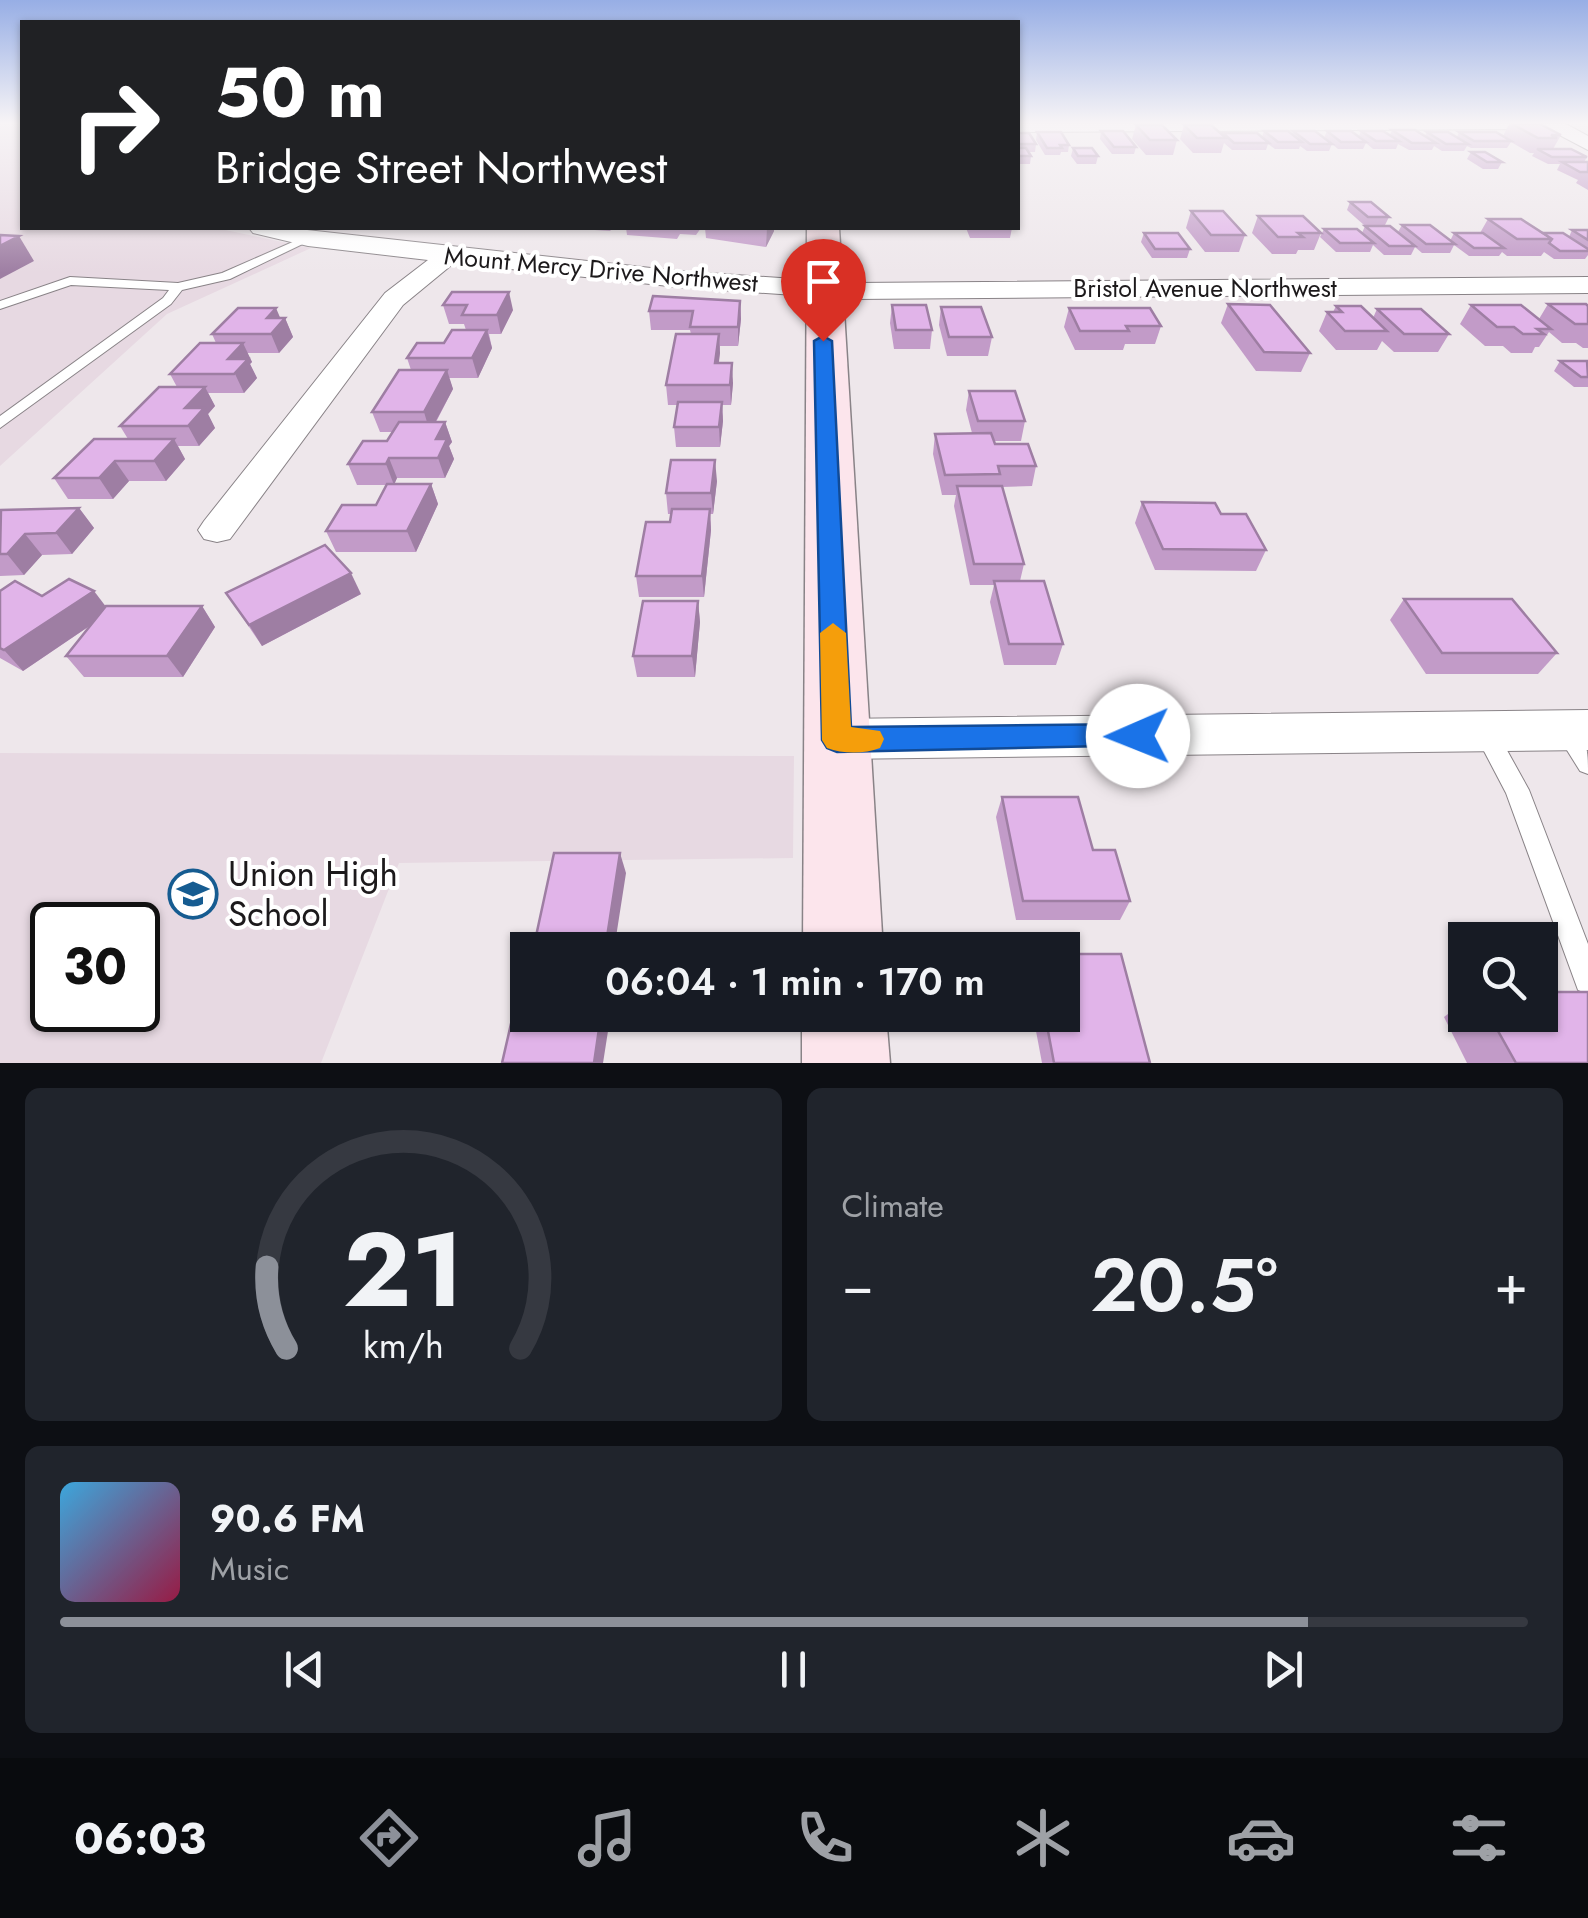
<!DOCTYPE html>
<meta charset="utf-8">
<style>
:root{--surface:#171b24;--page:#20242c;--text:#f1f3f6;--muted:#9ea1a6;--line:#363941;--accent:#8c9099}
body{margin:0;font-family:Jost,sans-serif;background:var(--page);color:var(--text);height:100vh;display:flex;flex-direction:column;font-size:38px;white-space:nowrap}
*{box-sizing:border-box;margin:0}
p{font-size:32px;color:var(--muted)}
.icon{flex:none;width:55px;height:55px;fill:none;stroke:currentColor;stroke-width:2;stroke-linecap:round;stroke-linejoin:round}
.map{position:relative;height:1063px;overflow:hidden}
.sheet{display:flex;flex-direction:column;gap:25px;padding:25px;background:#0d0f14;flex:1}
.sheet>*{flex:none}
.guide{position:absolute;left:20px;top:20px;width:1000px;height:210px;border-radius:0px;box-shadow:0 2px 8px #0004;background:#202124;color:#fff;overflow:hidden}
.buttons{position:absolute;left:1448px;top:922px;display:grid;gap:20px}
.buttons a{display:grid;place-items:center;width:110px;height:110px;border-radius:0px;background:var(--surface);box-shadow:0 2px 8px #0004;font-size:50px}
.speed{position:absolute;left:30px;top:902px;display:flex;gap:20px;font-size:50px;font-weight:700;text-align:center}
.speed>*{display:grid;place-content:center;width:130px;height:130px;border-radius:50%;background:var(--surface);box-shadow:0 2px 8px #0004;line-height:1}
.speed .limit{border:5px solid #111;border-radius:15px;background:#fff;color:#111}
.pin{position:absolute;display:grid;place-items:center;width:85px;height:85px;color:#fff;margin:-102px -42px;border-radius:50% 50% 50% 0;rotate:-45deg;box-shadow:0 0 10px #0007}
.pin .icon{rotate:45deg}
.me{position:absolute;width:110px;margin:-55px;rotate:269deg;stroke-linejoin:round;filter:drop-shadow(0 0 8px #0008)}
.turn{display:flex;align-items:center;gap:35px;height:210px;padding:0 30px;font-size:45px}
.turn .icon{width:130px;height:130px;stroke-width:2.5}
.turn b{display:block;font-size:70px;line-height:85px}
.big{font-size:75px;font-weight:600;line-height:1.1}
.sheet .card{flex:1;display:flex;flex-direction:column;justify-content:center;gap:15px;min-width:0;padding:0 35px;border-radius:15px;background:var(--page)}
.sheet .dial{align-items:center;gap:0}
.dial svg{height:260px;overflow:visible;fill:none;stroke:var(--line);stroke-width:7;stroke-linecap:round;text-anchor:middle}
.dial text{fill:var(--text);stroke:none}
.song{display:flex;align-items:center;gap:30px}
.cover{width:120px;height:120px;border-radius:15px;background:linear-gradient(135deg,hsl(200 70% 55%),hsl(340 70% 35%))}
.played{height:10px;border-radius:5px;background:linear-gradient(90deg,var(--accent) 85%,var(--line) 85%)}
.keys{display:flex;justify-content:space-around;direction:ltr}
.heat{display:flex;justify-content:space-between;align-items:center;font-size:55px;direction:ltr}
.sheet .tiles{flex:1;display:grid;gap:25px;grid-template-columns:1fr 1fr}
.card:last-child{grid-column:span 2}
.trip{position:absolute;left:510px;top:932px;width:570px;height:100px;border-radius:0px;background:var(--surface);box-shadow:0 2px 8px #0004;font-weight:600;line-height:100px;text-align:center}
.tab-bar{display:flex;height:160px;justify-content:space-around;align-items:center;background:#090b0e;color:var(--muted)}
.tab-bar .icon{width:70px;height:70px}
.tab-bar .on{color:var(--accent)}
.tab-bar b{font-size:45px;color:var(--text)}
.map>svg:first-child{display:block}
.built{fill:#e7d9e2;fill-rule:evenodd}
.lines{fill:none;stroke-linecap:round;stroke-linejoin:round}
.service-casing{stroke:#898387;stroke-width:2}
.minor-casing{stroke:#898387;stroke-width:2}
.secondary-casing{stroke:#898387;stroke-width:3}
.service{fill:#fff;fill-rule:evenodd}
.minor{fill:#fff;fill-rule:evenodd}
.secondary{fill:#fce5ec;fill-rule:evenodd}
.wall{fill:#c29bc8}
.shaded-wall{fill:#9e7ea3}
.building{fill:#e1b4e9;stroke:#9e7ea3;stroke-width:2.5}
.route{fill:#1a73e8;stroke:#114b97;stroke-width:2.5}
.slow{fill:#f59e0b}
.labels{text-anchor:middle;stroke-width:8;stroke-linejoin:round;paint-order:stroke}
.far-street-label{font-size:25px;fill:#1c191b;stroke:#fff}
.near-poi-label{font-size:35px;fill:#1c191b;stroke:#fff;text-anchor:start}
</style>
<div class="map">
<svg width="1588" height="1063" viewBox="0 0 1588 1063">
<rect width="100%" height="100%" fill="#eee7eb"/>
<g class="built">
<path d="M0,124H22V228H216L311,248L167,314L0,466Z"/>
<path d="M0,753L794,756L793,858L399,863L321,1063H0ZM52,925H138V1010H52Z"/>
</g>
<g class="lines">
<g class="service-casing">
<g id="service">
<path d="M304,237L313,239L230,279L182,290L171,304L0,428V416L163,298L169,290L71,285L0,309V301L70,277L178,283L222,273Z"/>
<path d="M1566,722C1588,731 1588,753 1588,774L1580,771L1555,731L1558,724Z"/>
<path d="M1485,723L1493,725L1529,790L1588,944V994L1578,990L1506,793L1474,732L1477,725Z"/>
</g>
</g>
<g class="minor-casing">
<g id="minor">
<path d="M1018,124H1566L1588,136V150L1548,129L1018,132Z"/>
<path d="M249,228H289L678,271L853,283L1588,277V293L853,299L678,287L454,263L403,305L230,539L217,542L204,539L198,530L204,521L385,293L428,260L308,246L253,233Z"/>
<path d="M1588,710V750L837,759L820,753L813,739L820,725L837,719Z"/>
</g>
</g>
<g class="secondary-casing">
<g id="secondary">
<path d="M807,228H839L883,950H803Z"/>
<path d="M802,1015H886L890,1063H802Z"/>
</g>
</g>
<use href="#service" class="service"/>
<use href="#minor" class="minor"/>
<use href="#secondary" class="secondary"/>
</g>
<g class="wall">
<path d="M1509,124H1540L1561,135L1553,149L1587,157L1584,162H1588V190L1576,183L1578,180L1557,170L1560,164H1548L1532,156L1534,153H1530L1511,142L1507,148H1471L1467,146L1464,151H1442L1434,146L1432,150H1409L1398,144L1396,149H1373L1366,143L1363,149H1338L1332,144L1329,151H1307L1300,146L1299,149H1275L1268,144L1266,150H1232L1224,143L1221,153H1193L1180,139L1184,125L1222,135L1223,133L1262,137L1264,131L1292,134L1293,131L1324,138L1327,131L1359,136L1361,131L1390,135L1392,130L1425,136L1427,132L1457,137L1459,132L1503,136Z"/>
<path d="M1136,125L1177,140L1173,155H1146L1132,139Z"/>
<path d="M1101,131L1136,147L1134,154H1112L1100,139Z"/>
<path d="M1037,132L1069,145L1068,152H1061L1060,155H1045L1036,140Z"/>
<path d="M1018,133L1036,144L1035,152H1028L1031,156L1030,164H1018Z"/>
<path d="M1073,148L1098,156L1096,164H1077L1071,156Z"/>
<path d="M1471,152L1502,162L1498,169H1483L1467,159Z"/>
<path d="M1350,202L1389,217L1385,225H1364L1347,210Z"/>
<path d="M1191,211L1245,235L1239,252H1205L1186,228Z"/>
<path d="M1258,216L1321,233L1314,250H1298L1296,254H1272L1252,233Z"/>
<path d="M1488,219L1543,233L1569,237L1572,230H1588V255L1585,259H1554L1544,252L1541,256H1507L1502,252L1499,256H1469L1454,245L1450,253H1422L1415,247L1411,255H1384L1373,245L1370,252H1336L1320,237L1324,229L1362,233L1365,226L1398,232L1402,225L1450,241L1454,233H1480Z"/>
<path d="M564,228H613L610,231Z"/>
<path d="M626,228H701L696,235L680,234L677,239L627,235Z"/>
<path d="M705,228H774V231L766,247L706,238Z"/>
<path d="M966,228H1012L1010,238H970Z"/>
<path d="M1144,233L1190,249L1187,258H1152L1141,242Z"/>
<path d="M452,292L513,310L501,334H489L492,348L478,378H449L453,389L436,422H445L452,442L449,446L454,459L445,478H397L394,484H431L438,504L416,552H336L326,531L376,505L387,485H357L348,464L387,441L393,432H380L372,412L411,370L407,358L444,343L466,330L464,324H449L443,305Z"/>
<path d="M740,301L741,319L738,346H720L719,363L733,383L731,405H722L723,421L720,447H676L674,427L678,405H668L666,385L691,334L690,330H651L649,311Z"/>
<path d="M1228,304L1310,353L1301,372L1256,371L1221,323Z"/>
<path d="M1548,304L1588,306V348H1583L1576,343H1562L1549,332L1539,347H1535L1532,353H1511L1503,346H1485L1460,324L1471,305L1539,319Z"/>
<path d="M892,305L932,330L930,349H894L890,323Z"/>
<path d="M1336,306L1373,318L1377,309L1449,334L1438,352H1394L1382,341L1377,350H1336L1319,331L1327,312H1333Z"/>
<path d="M941,307L992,337L988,356H947L939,325Z"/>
<path d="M1069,308L1161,326L1155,344H1125L1123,350H1075L1064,327Z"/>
<path d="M280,318H285L293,337L279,353H247L252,362L250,364L257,378L244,393H208L215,406L208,414L215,428L199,446H178L185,459L166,481H129L113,499H68L54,478L128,439L120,426L177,387L170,374L216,343L212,334Z"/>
<path d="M1560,361L1588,362V387H1574L1554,371Z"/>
<path d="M969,391L1025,421L1021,441H994L995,444L1036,466L1032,486L1002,487L1024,564L1020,581L1063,644L1056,665H1004L990,602L994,585H970L954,506L956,495H942L933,454L935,434L972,433L966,410Z"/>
<path d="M717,481L713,514H710L711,530L704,597H639L636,576L670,522L672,514H668L666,493Z"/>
<path d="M1142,502L1221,514L1266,550L1256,571L1155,570L1135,523Z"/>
<path d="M79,508L94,528L72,554L42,555L24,575L0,576V511Z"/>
<path d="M0,591L42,596L106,607L202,606L215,627L183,677H84L66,656L91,625L23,671L0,658Z"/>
<path d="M226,593L361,594L262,646Z"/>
<path d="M1404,599L1557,653L1538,674H1426L1390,620Z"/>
<path d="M698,601L700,622L695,677H637L633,656Z"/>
<path d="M1002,797L1130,901L1120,920H1016L996,817Z"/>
<path d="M1465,1001V1015H1540L1588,1063H1467L1444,1017Z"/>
<path d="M1033,1015H1062L1150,1063H1042Z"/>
</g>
<g class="shaded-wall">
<path d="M767,228H774V231L766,247Z"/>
<path d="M19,236L34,261L0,279V246Z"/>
<path d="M509,292L513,310L501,334L497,315Z"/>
<path d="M740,301L741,319L738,346V327Z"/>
<path d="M276,308L282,322L285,318L293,337L279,353L271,334L267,318Z"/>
<path d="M487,330L492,348L478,378L472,358Z"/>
<path d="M719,334L720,353L716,383L715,363Z"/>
<path d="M243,343L252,362L250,364L257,378L244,393L228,359Z"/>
<path d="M732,363L733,383L731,405L730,385Z"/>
<path d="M447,370L453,389L430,432L424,412Z"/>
<path d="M205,387L215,406L208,414L215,428L199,446L188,426L185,408Z"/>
<path d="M722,402L723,421L720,447L719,427Z"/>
<path d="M445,422L452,442L449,446L454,459L445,478L438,458L436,439Z"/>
<path d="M174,439L185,459L166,481L154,461Z"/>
<path d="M389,458L397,478L394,485L386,464Z"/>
<path d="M715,460L717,481L713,514L711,493Z"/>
<path d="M115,461L129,481L113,499L99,478Z"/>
<path d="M431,484L438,504L416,552L407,531Z"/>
<path d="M79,508L94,528L72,554L56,533Z"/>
<path d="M710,509L711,530L704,597L702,576Z"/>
<path d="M25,534L42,555L24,575L7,554Z"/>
<path d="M351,573L361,594L262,646L249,625Z"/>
<path d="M94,591L110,612L23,671L4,650Z"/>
<path d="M698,601L700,622L695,677L692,656Z"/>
<path d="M202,606L215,627L183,677L167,656Z"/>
<path d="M620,853L626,873L614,950H605Z"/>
<path d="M601,1015L608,1031L603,1063H594Z"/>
</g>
<g class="building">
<path d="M1512,124H1540L1561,135H1551L1557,138H1538Z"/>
<path d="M1136,125H1162L1177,140H1150Z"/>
<path d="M1184,125H1211L1226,138H1197Z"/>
<path d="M1392,130H1415L1436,143H1412Z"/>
<path d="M1101,131H1123L1136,147H1114Z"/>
<path d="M1264,131H1288L1302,142H1278Z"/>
<path d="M1293,131H1315L1332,144H1310Z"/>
<path d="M1327,131H1351L1366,142H1341Z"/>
<path d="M1361,131H1383L1399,141H1376Z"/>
<path d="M1037,132H1061L1069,145H1060L1062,148H1047Z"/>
<path d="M1427,132H1448L1468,144H1446Z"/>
<path d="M1459,132H1496L1511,141H1474Z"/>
<path d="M1018,133H1029L1036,144H1018Z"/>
<path d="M1223,133H1257L1269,143H1234Z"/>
<path d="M1018,148H1026L1031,156H1018Z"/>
<path d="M1073,148H1092L1098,156H1078Z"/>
<path d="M1537,149H1571L1587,157H1552Z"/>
<path d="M1471,152H1485L1502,162H1487Z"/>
<path d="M1562,162H1588V172H1580Z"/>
<path d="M1350,202H1371L1389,217H1368Z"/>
<path d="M1191,211H1223L1245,235H1211Z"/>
<path d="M1258,216H1303L1321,233H1298L1303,237H1278Z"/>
<path d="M1488,219H1521L1552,239H1517Z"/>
<path d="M1402,225H1430L1455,244H1426Z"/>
<path d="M1365,226H1390L1415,246H1389Z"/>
<path d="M1324,229H1357L1374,243H1340Z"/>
<path d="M1572,230H1588V240Z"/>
<path d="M1144,233H1178L1190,249H1155Z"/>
<path d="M1454,233H1483L1504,248H1474Z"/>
<path d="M1543,233H1563L1588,249V251H1560L1549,243L1552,239Z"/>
<path d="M0,235L19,236L0,246Z"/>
<path d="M452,292H509L497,315H462L467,305H443Z"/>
<path d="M653,296L740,301L738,327H690L693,311H649Z"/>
<path d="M1228,304L1270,305L1310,353L1264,352Z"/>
<path d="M1548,304H1586L1588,306V324H1575Z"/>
<path d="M892,305H926L932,330H896Z"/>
<path d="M1471,305H1521L1551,329H1537L1544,334H1523L1514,327H1497Z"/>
<path d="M1336,306H1361L1387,331H1345L1327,312H1342Z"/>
<path d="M941,307H981L992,337H949Z"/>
<path d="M238,308H276L267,318H285L271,334H212Z"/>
<path d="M1069,308H1150L1161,326H1126L1129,331H1080Z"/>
<path d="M1377,309H1421L1449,334H1404Z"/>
<path d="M452,330H487L472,358H407L417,343H444Z"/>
<path d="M676,334H719L715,363H732L730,385H666Z"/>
<path d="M200,343H243L228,359H248L234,374H170Z"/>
<path d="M1560,361H1587L1588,377H1581Z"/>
<path d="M399,370H447L424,412H372Z"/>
<path d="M159,387H205L185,408H204L188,426H120Z"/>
<path d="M969,391H1015L1025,421H978Z"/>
<path d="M678,402H722L719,427H674Z"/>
<path d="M399,422H445L436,439H447L438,458H389L386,464H348L363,441H387Z"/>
<path d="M991,433L995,444H1028L1036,466H998L1000,474L945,475L935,434Z"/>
<path d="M94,439H174L154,461H115L99,478H54Z"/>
<path d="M671,460H715L711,493H666Z"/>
<path d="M387,484H431L407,531H326L342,505H376Z"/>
<path d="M957,486H1002L1024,564H974Z"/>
<path d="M1142,502L1215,503L1221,514H1246L1266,550L1163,549Z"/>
<path d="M79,508L56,533L25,534L7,554H0L1,510Z"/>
<path d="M672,509H710L702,576H636L646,522H670Z"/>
<path d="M325,545L351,573L249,625L226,593Z"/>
<path d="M69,579L94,591L4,650L0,648V591L15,581L42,596Z"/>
<path d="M994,581H1044L1063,644H1009Z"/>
<path d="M1404,599H1512L1557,653H1442Z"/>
<path d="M643,601H698L692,656H633Z"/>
<path d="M106,606H202L167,656H66Z"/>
<path d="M1002,797H1078L1093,850H1115L1130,901H1023Z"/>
<path d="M554,853H620L605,950H533Z"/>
<path d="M1062,954H1121L1150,1063H1054L1045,1015H1062Z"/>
<path d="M1540,992H1588V1063H1516L1489,1015H1540Z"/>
<path d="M513,1015H601L594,1063H502Z"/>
</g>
<linearGradient id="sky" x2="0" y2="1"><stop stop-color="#97aee5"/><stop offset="0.45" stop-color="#f7f4f6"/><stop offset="1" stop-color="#f7f4f6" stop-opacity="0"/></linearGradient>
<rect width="1588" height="273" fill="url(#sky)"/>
<path class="route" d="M823,336L832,341L851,727L1138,724L1148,727L1152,736L1148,745L837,752L827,748L822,740L814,341Z"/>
<path class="slow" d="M833,623L846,633L851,727L880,731L884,739L880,748C864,754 843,754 827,748L822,740L820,633Z"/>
<defs>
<g id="school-ring" transform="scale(2.5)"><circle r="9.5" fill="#fff" stroke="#165c91" stroke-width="1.5"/><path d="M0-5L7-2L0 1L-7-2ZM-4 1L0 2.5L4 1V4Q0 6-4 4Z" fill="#165c91"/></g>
</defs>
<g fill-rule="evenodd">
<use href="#school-ring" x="193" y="894"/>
</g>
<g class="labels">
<g class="far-street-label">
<text transform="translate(601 269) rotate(5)" y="9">Mount Mercy Drive Northwest</text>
<text x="1205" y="297">Bristol Avenue Northwest</text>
</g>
<g class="near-poi-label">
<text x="228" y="886">Union High<tspan x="228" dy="40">School</tspan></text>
</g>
</g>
</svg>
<div class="buttons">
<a><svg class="icon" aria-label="search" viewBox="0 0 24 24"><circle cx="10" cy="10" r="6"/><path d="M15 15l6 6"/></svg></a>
</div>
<div class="speed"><div class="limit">30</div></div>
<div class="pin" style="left:823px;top:341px;background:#d93025"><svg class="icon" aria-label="arrive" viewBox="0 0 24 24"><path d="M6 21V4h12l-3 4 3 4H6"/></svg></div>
<svg class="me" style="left:1138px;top:736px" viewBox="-20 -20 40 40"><circle r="19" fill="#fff"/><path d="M0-13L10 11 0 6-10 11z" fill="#1a73e8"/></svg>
<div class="trip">06:04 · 1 min · 170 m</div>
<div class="guide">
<div class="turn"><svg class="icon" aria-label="right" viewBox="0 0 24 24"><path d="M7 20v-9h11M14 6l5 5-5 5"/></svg><div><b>50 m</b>Bridge Street Northwest</div></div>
</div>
</div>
<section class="sheet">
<div class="tiles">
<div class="card dial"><svg viewBox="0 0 100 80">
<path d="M14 69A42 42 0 1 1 86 69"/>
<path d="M14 69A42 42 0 0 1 8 44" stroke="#8c9099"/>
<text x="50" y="56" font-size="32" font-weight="700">21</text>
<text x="50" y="72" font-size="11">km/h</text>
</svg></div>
<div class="card"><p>Climate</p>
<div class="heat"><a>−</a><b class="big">20.5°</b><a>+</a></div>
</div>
<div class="card">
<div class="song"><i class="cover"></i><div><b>90.6 FM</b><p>Music</p></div></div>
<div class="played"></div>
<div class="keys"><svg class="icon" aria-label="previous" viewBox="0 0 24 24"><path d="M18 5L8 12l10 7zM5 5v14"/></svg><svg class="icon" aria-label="pause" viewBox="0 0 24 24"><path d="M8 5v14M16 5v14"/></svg><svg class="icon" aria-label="next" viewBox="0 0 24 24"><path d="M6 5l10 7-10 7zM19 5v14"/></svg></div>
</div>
</div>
</section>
<nav class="tab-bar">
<b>06:03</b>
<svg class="icon on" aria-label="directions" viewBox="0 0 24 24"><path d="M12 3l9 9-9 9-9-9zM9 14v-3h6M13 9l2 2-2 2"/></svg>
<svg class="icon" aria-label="music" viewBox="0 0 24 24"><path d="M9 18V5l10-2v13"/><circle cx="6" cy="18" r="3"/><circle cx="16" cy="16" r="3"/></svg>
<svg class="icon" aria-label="phone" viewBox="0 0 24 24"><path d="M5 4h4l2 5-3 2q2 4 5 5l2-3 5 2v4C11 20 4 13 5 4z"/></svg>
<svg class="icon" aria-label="climate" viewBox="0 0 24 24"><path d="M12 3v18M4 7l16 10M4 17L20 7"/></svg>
<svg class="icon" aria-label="car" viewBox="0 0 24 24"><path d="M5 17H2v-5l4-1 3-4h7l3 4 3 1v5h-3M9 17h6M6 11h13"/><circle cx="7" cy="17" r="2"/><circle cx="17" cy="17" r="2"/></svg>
<svg class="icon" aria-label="filters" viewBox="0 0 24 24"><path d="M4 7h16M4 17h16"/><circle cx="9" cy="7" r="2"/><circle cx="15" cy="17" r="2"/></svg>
</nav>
